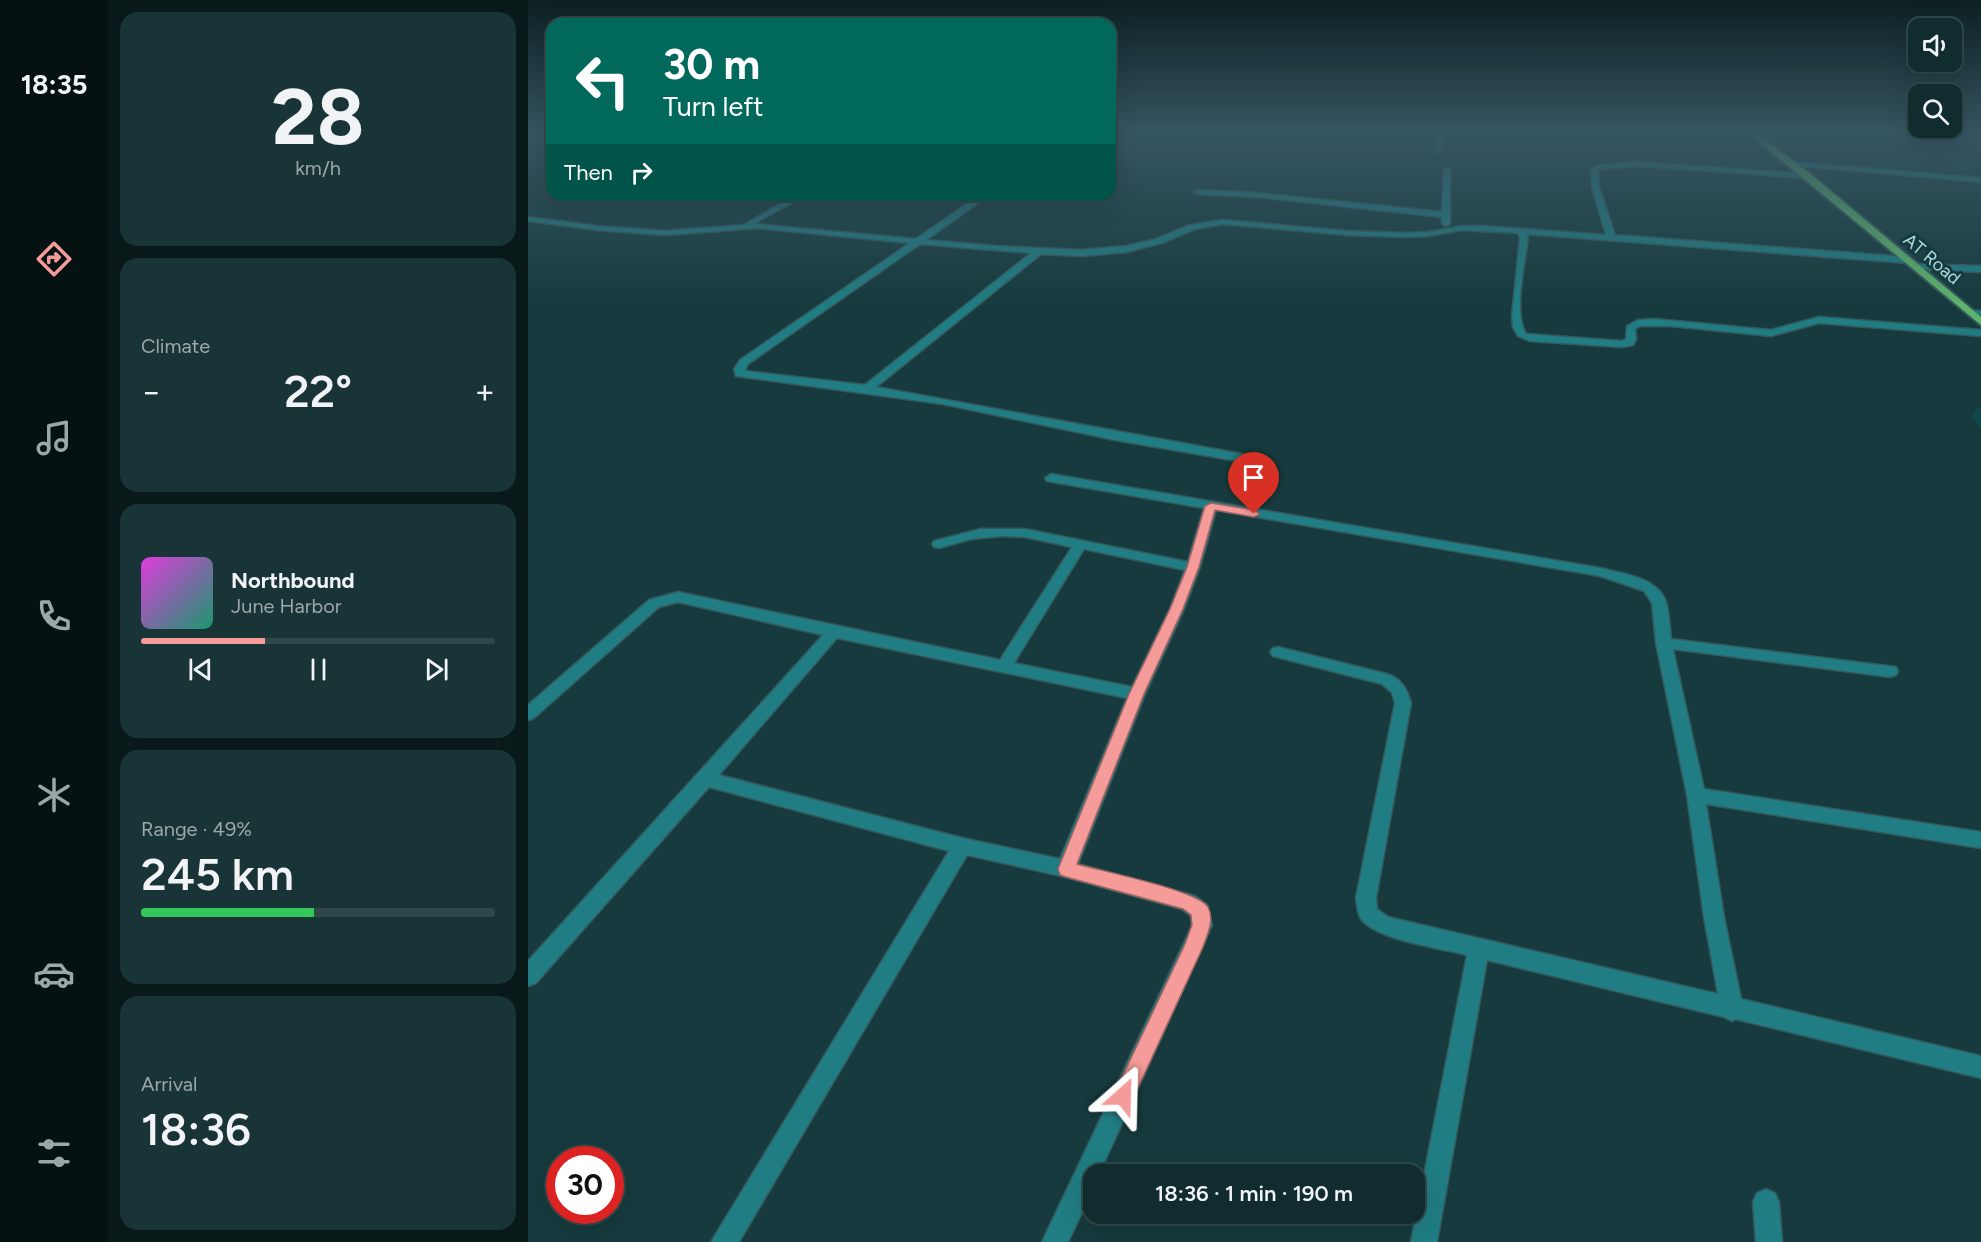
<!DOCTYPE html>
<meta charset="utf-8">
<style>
:root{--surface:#102c2e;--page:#193436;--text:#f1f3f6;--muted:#9ca7aa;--line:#30484a;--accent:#f59b99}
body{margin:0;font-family:Figtree,sans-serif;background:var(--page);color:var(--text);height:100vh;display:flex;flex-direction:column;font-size:22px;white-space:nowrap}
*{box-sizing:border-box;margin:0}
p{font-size:20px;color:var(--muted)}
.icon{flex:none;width:33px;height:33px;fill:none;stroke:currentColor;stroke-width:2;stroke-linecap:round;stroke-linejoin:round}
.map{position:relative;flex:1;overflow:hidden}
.panel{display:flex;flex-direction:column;gap:12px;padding:12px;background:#091819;width:420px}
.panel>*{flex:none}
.banner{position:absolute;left:18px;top:18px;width:570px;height:183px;border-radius:18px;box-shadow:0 6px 24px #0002,0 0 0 2px var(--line);background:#00695c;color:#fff;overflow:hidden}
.fabs{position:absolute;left:1380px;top:18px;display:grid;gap:12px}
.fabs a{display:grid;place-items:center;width:54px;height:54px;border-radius:12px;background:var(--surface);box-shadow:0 6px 24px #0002,0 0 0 2px var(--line);font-size:30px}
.speed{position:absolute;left:18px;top:1146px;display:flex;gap:12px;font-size:30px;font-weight:700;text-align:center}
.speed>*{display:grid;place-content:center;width:78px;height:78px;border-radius:50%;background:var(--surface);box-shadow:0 6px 24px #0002,0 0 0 2px var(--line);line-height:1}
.speed .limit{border:9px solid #d22;background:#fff;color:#111}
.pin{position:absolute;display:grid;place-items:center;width:51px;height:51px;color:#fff;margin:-62px -26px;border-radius:50% 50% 50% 0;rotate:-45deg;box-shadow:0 0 6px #0007}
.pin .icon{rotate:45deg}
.me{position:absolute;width:66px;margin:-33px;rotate:25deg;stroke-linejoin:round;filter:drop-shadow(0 0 4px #0008)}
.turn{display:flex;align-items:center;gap:21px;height:126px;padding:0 18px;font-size:27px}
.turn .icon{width:78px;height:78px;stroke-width:2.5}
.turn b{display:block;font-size:42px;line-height:51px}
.then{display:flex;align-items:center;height:57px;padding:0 18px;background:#0003;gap:12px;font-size:22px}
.big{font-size:45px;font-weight:600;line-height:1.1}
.panel .widget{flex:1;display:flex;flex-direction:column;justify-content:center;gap:9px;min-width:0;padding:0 21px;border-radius:18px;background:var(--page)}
.panel .dial{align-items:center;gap:0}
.dial b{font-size:78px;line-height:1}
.song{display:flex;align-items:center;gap:18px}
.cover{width:72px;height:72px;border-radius:9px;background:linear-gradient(135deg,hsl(300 70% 55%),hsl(160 70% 35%))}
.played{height:6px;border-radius:3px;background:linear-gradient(90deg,var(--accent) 35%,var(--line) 35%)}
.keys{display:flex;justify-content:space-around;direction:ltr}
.heat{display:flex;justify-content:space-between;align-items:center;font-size:33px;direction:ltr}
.charge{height:9px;border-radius:4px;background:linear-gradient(90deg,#34c759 49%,var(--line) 0)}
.trip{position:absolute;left:555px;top:1164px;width:342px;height:60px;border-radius:18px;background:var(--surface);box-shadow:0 6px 24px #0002,0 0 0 2px var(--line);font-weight:600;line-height:60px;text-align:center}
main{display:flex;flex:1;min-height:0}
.tabs{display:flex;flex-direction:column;width:108px;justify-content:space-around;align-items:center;background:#061212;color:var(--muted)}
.tabs .icon{width:42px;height:42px}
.tabs .on{color:var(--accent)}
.tabs b{font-size:27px;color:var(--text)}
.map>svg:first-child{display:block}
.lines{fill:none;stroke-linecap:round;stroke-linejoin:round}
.service-casing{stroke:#33595c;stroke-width:3}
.minor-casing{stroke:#33595c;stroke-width:3}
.tertiary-casing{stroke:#33595c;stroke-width:3}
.trunk-casing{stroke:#33595c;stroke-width:4}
.service{fill:#207d83;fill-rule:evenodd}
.minor{fill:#207d83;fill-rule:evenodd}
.tertiary{fill:#207d83;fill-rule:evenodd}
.trunk{fill:#5fb26b;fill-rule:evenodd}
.wall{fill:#0f474b}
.route{fill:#f59b99;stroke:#9f6563;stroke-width:1.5}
.labels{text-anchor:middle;stroke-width:6;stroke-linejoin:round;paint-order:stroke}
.far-street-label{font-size:18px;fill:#abdde0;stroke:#163a3d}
</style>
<main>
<nav class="tabs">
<b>18:35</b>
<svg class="icon on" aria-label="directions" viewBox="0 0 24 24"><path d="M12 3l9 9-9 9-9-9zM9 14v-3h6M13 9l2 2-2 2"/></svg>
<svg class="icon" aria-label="music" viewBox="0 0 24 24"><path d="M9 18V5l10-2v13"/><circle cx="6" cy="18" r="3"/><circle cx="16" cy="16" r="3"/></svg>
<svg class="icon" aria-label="phone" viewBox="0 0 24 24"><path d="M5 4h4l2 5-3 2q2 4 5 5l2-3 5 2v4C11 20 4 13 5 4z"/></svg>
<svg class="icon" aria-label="climate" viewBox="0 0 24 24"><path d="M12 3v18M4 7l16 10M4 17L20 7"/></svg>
<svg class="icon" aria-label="car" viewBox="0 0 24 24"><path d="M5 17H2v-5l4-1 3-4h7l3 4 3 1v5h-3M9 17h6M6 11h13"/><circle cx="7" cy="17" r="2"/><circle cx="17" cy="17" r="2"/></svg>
<svg class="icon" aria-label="filters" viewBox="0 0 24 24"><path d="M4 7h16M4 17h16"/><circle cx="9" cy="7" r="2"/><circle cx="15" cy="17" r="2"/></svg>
</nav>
<section class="panel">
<div class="widget dial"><b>28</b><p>km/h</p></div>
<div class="widget"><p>Climate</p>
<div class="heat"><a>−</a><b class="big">22°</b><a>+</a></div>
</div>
<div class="widget">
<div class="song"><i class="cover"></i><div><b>Northbound</b><p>June Harbor</p></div></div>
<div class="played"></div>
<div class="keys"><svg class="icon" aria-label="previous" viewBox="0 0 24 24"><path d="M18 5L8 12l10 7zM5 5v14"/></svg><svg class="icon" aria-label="pause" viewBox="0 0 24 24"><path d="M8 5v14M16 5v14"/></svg><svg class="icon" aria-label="next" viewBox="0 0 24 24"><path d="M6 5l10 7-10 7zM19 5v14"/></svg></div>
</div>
<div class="widget"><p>Range · 49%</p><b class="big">245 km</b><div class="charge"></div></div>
<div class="widget"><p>Arrival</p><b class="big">18:36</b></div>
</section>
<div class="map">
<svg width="1453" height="1242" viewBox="0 0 1453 1242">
<rect width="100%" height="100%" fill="#163a3d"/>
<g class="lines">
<g class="service-casing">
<path id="service" d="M1439,310L1453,311V315L1439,314Z"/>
</g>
<g class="minor-casing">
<g id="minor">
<path d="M913,132H919L911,151L906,152Z"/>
<path d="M1373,132H1379L1380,133L1377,135Z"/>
<path d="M1110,162L1280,174L1284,176L1280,178L1110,166L1073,169L1070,171L1071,187L1087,235L1380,257L1384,260L1380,263L998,234L1000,238C997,263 985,312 998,334L1094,341L1098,339L1099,326L1110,320L1126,319L1243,330L1291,317L1453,330V336L1291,323L1243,336L1143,326H1112L1107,329L1108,339L1105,345L1094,347L1002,341L990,336L985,327L984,316L992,238L990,233L934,230L900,236L877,237L820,235L695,224L667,229L634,243L598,252L554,256L513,254L348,387L714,454V460L710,461L587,440L415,404L208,376L206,369L212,360L382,243L230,228L137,235L69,230L0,221V217L69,226L137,231L216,225L268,195H278L225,224L388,239L452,195H461L398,240L468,246L554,250L598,246L628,239L662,225L695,220L820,231L877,233L900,232L934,226H955L1078,235L1064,187L1063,170L1071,165ZM392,244L503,253L337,385L217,371L220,364Z"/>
<path d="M1264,162L1453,178V182L1262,165Z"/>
<path d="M919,168L922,170V224L918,226L914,224V217L730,197L670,194L666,192L670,190L730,193L914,212L916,170Z"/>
<path d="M523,474L1072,568C1096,574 1132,577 1139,605C1141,616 1142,628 1143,639L1368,667L1370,671L1368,675L1362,677L1145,649L1176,789L1453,832V848L1178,804L1196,917L1213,999L1453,1056V1078L1207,1019L1204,1021L1196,1017L959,960L909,1242H883L939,955C912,948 850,940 834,920C829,914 829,905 828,898L867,703L864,693L854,684L745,656L742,652L745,648L750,647L859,674C874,679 879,689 883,703L848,898L849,909L860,917L1190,994L1176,917L1159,795L1128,643L1124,603L1116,591L1072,576L688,510L672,567L656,609L617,694L550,864L667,896L679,905L684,925L571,1174H566V1187L540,1242H514L656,943L664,925L663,916L654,909L538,877L439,855L211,1242H183L421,851L181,787L8,983L0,986V961L295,635L150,602L131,607L6,718L0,720V705L121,600L150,592L472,660L544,547L497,537L475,536L443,539L411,548L406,547L404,544L406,541L453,529H497L660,562L676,508L519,481L517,478ZM556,549L657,570L642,609L604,687L486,663ZM309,638L599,698L532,859L434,838L191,775Z"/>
<path d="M1238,1189L1247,1193L1251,1202L1254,1242H1228L1225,1202L1229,1193Z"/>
</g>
</g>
<g class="tertiary-casing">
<path id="tertiary" d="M1384,264L1453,266V272L1387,269L1384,268Z"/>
</g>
<g class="trunk-casing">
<path id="trunk" d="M1219,132H1226L1280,172L1453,317V325Z"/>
</g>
<use href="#service" class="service"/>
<use href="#minor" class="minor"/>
<use href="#tertiary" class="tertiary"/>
<use href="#trunk" class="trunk"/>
</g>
<path class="wall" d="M1449,407L1453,408V429L1443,418Z"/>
<linearGradient id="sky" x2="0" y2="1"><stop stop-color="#0c2022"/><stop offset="0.43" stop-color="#365562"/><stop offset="1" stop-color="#365562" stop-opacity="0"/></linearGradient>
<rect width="1453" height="306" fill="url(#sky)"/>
<path class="route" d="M683,503L726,510L732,514L726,517L687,510L671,567L655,609L616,694L549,864C573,871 669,890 680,907C687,920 679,935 675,947L603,1103L595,1106L588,1103L585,1096L657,944L664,925L663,915L655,909L538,877L532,875L530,869L601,694L642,609L659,567L677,506Z"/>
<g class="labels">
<g class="far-street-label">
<text transform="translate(1404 259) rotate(40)" y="6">AT Road</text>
</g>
</g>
</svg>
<div class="fabs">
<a><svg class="icon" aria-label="sound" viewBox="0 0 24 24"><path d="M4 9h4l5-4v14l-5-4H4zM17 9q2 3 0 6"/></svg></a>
<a><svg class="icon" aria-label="search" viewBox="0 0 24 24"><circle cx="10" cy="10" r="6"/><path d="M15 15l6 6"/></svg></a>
</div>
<div class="speed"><div class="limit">30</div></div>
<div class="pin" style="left:726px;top:514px;background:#d93025"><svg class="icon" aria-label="arrive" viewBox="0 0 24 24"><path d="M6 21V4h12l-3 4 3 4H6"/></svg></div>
<svg class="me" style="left:595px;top:1096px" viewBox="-20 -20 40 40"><path d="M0-17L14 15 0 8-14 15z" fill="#f59b99" stroke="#fff" stroke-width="4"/></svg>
<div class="trip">18:36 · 1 min · 190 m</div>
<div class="banner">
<div class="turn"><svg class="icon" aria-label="left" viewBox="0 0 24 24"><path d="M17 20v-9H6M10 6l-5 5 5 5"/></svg><div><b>30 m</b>Turn left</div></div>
<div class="then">Then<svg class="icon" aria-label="right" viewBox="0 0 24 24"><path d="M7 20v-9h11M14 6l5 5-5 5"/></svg></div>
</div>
</div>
</main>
